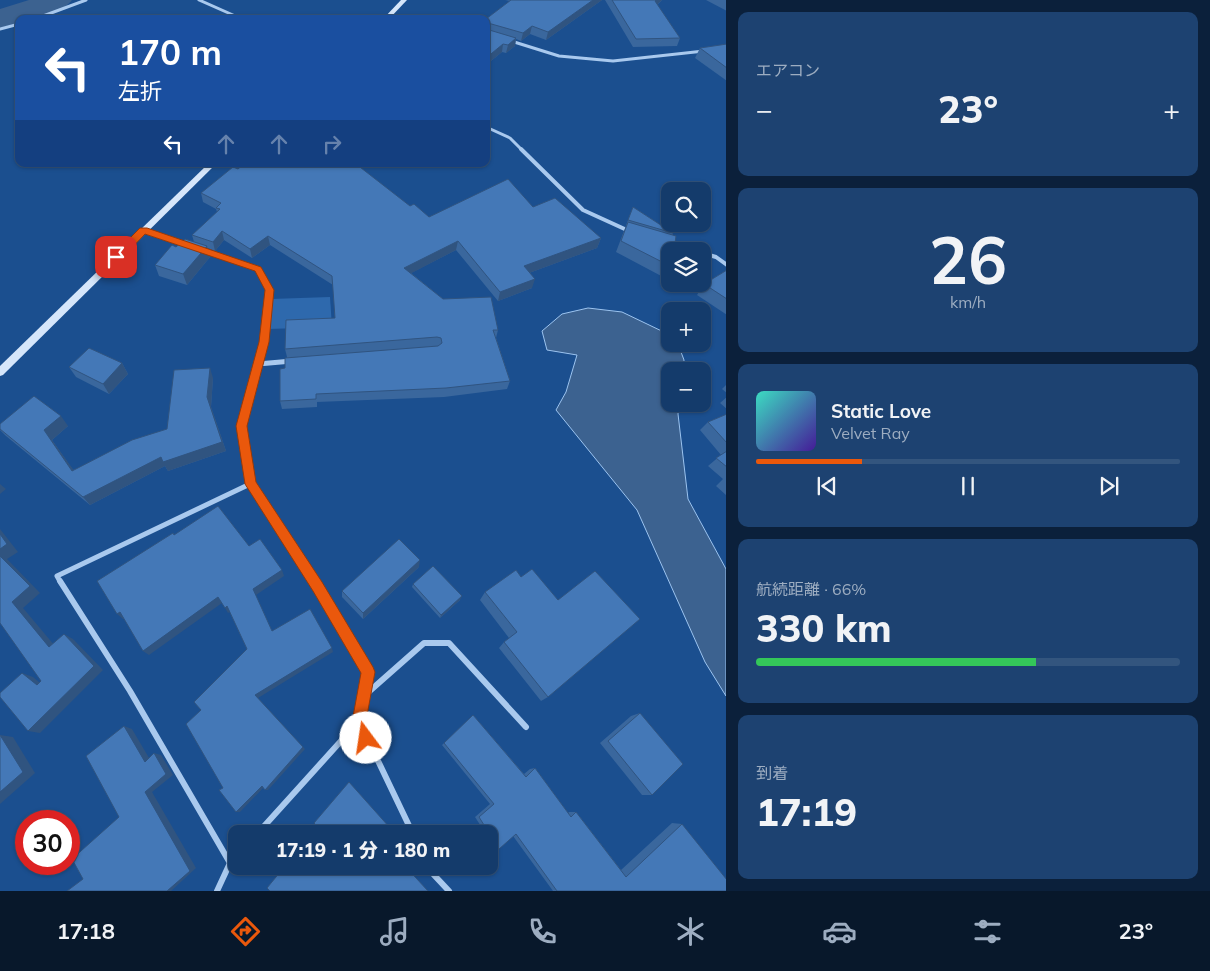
<!DOCTYPE html>
<html lang="ja">
<meta charset="utf-8">
<style>
:root{--surface:#143b6b;--page:#1d4271;--text:#f1f3f6;--muted:#9dadc1;--line:#33557e;--accent:#ea580c}
body{margin:0;font-family:Mulish,"Noto Sans JP",sans-serif;background:var(--page);color:var(--text);height:100vh;display:flex;flex-direction:column;font-size:19px;white-space:nowrap}
*{box-sizing:border-box;margin:0}
p{font-size:16px;color:var(--muted)}
.icon{flex:none;width:28px;height:28px;fill:none;stroke:currentColor;stroke-width:2;stroke-linecap:round;stroke-linejoin:round}
.map{position:relative;flex:1;overflow:hidden}
.side{display:flex;flex-direction:column;gap:12px;padding:12px;background:#0b203b;width:484px}
.side>*{flex:none}
.hud{position:absolute;left:15px;top:15px;width:475px;height:152px;border-radius:10px;box-shadow:0 1px 4px #0004,0 0 0 1px var(--line);background:#1a4fa0;color:#fff;overflow:hidden}
.controls{position:absolute;left:661px;top:182px;display:grid;gap:10px}
.controls a{display:grid;place-items:center;width:50px;height:50px;border-radius:10px;background:var(--surface);box-shadow:0 1px 4px #0004,0 0 0 1px var(--line);font-size:25px}
.speed{position:absolute;left:15px;top:810px;display:flex;gap:10px;font-size:25px;font-weight:700;text-align:center}
.speed>*{display:grid;place-content:center;width:65px;height:65px;border-radius:50%;background:var(--surface);box-shadow:0 1px 4px #0004,0 0 0 1px var(--line);line-height:1}
.speed .limit{border:8px solid #d22;background:#fff;color:#111}
.pin{position:absolute;display:grid;place-items:center;width:42px;height:42px;color:#fff;margin:-21px;border-radius:10px;box-shadow:0 2px 8px #0006}
.me{position:absolute;width:55px;margin:-28px;rotate:346deg;stroke-linejoin:round;filter:drop-shadow(0 0 4px #0008)}
.turn{display:flex;align-items:center;gap:18px;height:105px;padding:0 20px;font-size:22px}
.turn .icon{width:65px;height:65px;stroke-width:2.5}
.turn b{display:block;font-size:35px;line-height:42px}
.lanes{display:flex;align-items:center;height:48px;padding:0 20px;background:#0003;justify-content:center;gap:25px;direction:ltr}
.lanes .off{opacity:.35}
.big{font-size:38px;font-weight:800;line-height:1.1}
.side .widget{flex:1;display:flex;flex-direction:column;justify-content:center;gap:8px;min-width:0;padding:0 18px;border-radius:10px;background:var(--page)}
.side .dial{align-items:center;gap:0}
.dial b{font-size:65px;line-height:1}
.song{display:flex;align-items:center;gap:15px}
.cover{width:60px;height:60px;border-radius:8px;background:linear-gradient(135deg,hsl(170 70% 55%),hsl(260 70% 35%))}
.played{height:5px;border-radius:2px;background:linear-gradient(90deg,var(--accent) 25%,var(--line) 25%)}
.keys{display:flex;justify-content:space-around;direction:ltr}
.heat{display:flex;justify-content:space-between;align-items:center;font-size:28px;direction:ltr}
.charge{height:8px;border-radius:4px;background:linear-gradient(90deg,#34c759 66%,var(--line) 0)}
.trip{position:absolute;left:228px;top:825px;width:270px;height:50px;border-radius:10px;background:var(--surface);box-shadow:0 1px 4px #0004,0 0 0 1px var(--line);font-weight:800;line-height:50px;text-align:center}
.tab-bar{display:flex;height:80px;justify-content:space-around;align-items:center;background:#08182b;color:var(--muted)}
.tab-bar .icon{width:35px;height:35px}
.tab-bar .active{color:var(--accent)}
.tab-bar b{font-size:22px;color:var(--text)}
main{display:flex;flex:1;min-height:0}
.map>svg:first-child{display:block}
.green{fill:#2e69ad}
.water{fill:#3c6290;stroke:#9cc4f0}
.lines{fill:none;stroke-linecap:round;stroke-linejoin:round}
.river{fill:#3c6290;fill-rule:evenodd}
.street-far3{stroke:#a9c9ee;stroke-width:3}
.street-far2{stroke:#a9c9ee;stroke-width:4}
.street-far1{stroke:#a9c9ee;stroke-width:5}
.street{stroke:#a9c9ee;stroke-width:6}
.secondary{fill:#d6e6fa;fill-rule:evenodd}
.wall{fill:#3a679d}
.shaded-wall{fill:#305480}
.building{fill:#4478b7;stroke:#305480}
.route{fill:#ea580c;stroke:#983908}
</style>
<main>
<div class="map">
<svg width="727" height="891" viewBox="0 0 727 891">
<rect width="100%" height="100%" fill="#1b4f8f"/>
<path class="green" d="M330,297L332,327L268,329L271,299Z"/>
<path class="water" d="M588,308L622,312L670,335V344H678L684,360L683,371H670V404H679L678,414L688,499L726,569V696L705,662L637,510L556,410L566,392L577,355L547,350L542,331L562,314Z"/>
<g class="lines">
<path class="river" d="M29,0H72C63,13 34,19 19,19V22L0,28V9Z"/>
<g class="street-far3">
<path d="M199,0L242,19"/>
<path d="M35,19L86,0"/>
<path d="M0,29L19,24"/>
<path d="M511,41L559,56L613,61L704,51"/>
<path d="M486,127L510,138L522,150"/>
</g>
<g class="street-far2">
<path d="M521,149L583,210L629,231"/>
<path d="M143,231L186,245"/>
<path d="M670,244L696,251"/>
<path d="M203,251L258,269L270,290L264,340"/>
<path d="M702,253L716,257L727,265"/>
</g>
<g class="street-far1">
<path d="M264,339L241,426L250,484L314,583"/>
<path d="M258,364L292,361"/>
<path d="M61,583L57,576L250,484"/>
</g>
<g class="street">
<path d="M60,581L130,691L230,863"/>
<path d="M364,696L424,643H449L526,727"/>
<path d="M359,721L413,834"/>
<path d="M257,834L359,721L368,672L313,581"/>
<path d="M430,866L434,875L449,891"/>
<path d="M217,891L230,863L236,856"/>
</g>
<g class="secondary">
<path d="M401,0H407L389,19H383Z"/>
<path d="M208,164H216L3,375L0,376V366Z"/>
</g>
</g>
<g class="wall">
<path d="M505,0H602L546,40L530,34L521,41L516,39L515,46L506,53L502,52L486,65V19L510,1Z"/>
<path d="M605,0H662L657,5L680,38L677,46L633,47Z"/>
<path d="M706,0H727V11Z"/>
<path d="M727,44V81L695,58L700,48Z"/>
<path d="M238,169L410,206L429,217L533,207L601,238L597,248L529,273L532,288L498,301L456,250L411,273L443,299L498,330L496,338L510,381L507,389L444,397L317,402V407L282,409L280,401L287,357L285,349L335,318L333,285L270,245L252,258L224,240L215,251L208,248L210,257L187,285L159,276L155,265L176,247L194,242L192,235L217,212L216,209L203,202L201,193Z"/>
<path d="M633,207L673,233L670,251V270L665,278L616,252Z"/>
<path d="M727,270V315L697,295L704,284Z"/>
<path d="M122,363L128,374L109,394L76,377L69,367Z"/>
<path d="M213,378L211,407L226,451L168,471L165,466L90,505L6,436L0,430V424L68,426L52,440L73,470L167,429Z"/>
<path d="M727,384V393L722,389Z"/>
<path d="M727,397V409L720,403Z"/>
<path d="M727,414V496L716,486L723,479L708,466L721,455L700,430L708,422Z"/>
<path d="M419,567L363,619L342,597V591Z"/>
<path d="M521,577L558,600L548,697L541,701L499,648L504,642L509,638L480,600L485,592Z"/>
<path d="M413,584L460,600L440,618L412,587Z"/>
<path d="M640,713L652,795H642L600,743L631,716Z"/>
<path d="M473,715L524,774L530,769L535,768L568,813L569,812H576L621,870L672,823L682,824L727,891H553L513,836L499,849L495,847L489,838V834H486L475,817L490,804L442,745Z"/>
</g>
<g class="shaded-wall">
<path d="M593,0H602L546,40L548,32Z"/>
<path d="M656,0H662L652,9L655,1Z"/>
<path d="M532,26L530,34L521,41L523,33Z"/>
<path d="M516,38L515,46L506,53L508,45Z"/>
<path d="M503,44L502,52L486,65V58Z"/>
<path d="M222,231L224,240L215,251L213,242Z"/>
<path d="M268,236L270,245L252,258L250,249Z"/>
<path d="M601,238L597,248L521,276L524,266Z"/>
<path d="M458,241L456,250L404,277V268Z"/>
<path d="M207,246L210,257L187,285L183,274Z"/>
<path d="M535,279L532,288L498,301L500,292Z"/>
<path d="M122,363L128,374L109,394L103,384Z"/>
<path d="M210,368L213,378L211,407L226,451L168,471L165,466L90,505L83,497L161,457L207,397Z"/>
<path d="M61,416L68,426L52,440L80,479L72,471L44,430Z"/>
<path d="M0,484L6,489L0,494Z"/>
<path d="M0,529L18,552L7,559L40,593L23,608L60,652L49,647L12,602L0,556Z"/>
<path d="M420,560L419,567L363,619V613Z"/>
<path d="M282,570L284,576L256,595L253,589Z"/>
<path d="M462,596L460,600L440,618L441,615Z"/>
<path d="M218,597L222,603L149,655L143,651Z"/>
<path d="M227,606L231,611L228,613L225,608Z"/>
<path d="M120,612L127,617L123,619L117,614Z"/>
<path d="M64,634L73,639L103,670L40,733L28,731Z"/>
<path d="M332,648L333,652L258,698L305,749L268,790H265L255,695Z"/>
<path d="M22,673L33,677L47,689L37,685Z"/>
<path d="M124,726L132,729L152,763L145,762Z"/>
<path d="M0,735L13,737L35,773L0,804Z"/>
<path d="M154,753L161,755L173,775L152,792L196,868L171,891H167L145,792Z"/>
<path d="M262,786H265L240,812H236Z"/>
</g>
<g class="building">
<path d="M511,0H593L548,32L532,26L523,33L488,23L486,24V19Z"/>
<path d="M612,0H656L655,1L680,38L636,39Z"/>
<path d="M486,29L516,38L508,45L503,44L486,58Z"/>
<path d="M727,44V68L700,48Z"/>
<path d="M244,164H356L410,206L414,204L429,217L508,179L533,207L555,198L601,238L524,266L535,279L500,292L458,241L404,268L443,299L491,297L498,330H493L510,381L446,388L316,394V399L280,401V369L285,368V358L438,346L442,343L441,338L437,337L285,349L286,320L335,318L332,276L268,236L250,249L222,231L213,242L192,235L220,209L216,208L221,203L201,193L233,167L238,169Z"/>
<path d="M633,207L673,233L628,220Z"/>
<path d="M628,222L676,236L674,251H670V266L621,241Z"/>
<path d="M185,239L207,246L183,274L155,265L172,245L176,247Z"/>
<path d="M727,270V299L704,284Z"/>
<path d="M89,348L122,363L103,384L69,367Z"/>
<path d="M210,368L207,397L222,442L163,462L161,457L83,497L0,429V424L34,396L61,416L44,430L72,471L132,440L167,429L174,370Z"/>
<path d="M727,414V443L708,422Z"/>
<path d="M727,451V467L716,458Z"/>
<path d="M218,506L249,546L260,539L282,570L253,589L272,631L310,609L332,648L255,695L303,747L265,790L262,786L236,812L219,790L223,788L186,724L201,710L194,702L247,649L227,606L225,608L218,597L143,651L120,612L117,614L97,581L173,533L174,535Z"/>
<path d="M0,534L7,544L0,549Z"/>
<path d="M399,539L420,560L363,613L342,591Z"/>
<path d="M0,556L30,586L12,602L49,647L64,634L94,666L28,731L0,697V693L22,673L37,685L41,681L0,623Z"/>
<path d="M433,566L462,596L441,615L413,584Z"/>
<path d="M532,569L558,600L595,571L640,619L548,697L504,642L517,632L485,592L516,570L521,577Z"/>
<path d="M640,713L683,764L652,795L608,741Z"/>
<path d="M473,715L526,777L535,768L571,817L576,812L626,877L682,824L727,880V891H557L516,834L499,849L479,817L494,804L444,743Z"/>
<path d="M124,726L145,762L154,753L166,774L145,792L190,871L167,891H67L83,879L72,859L119,817L86,756Z"/>
<path d="M0,735L23,772L0,792Z"/>
<path d="M349,782L391,829L387,834H312L318,827L314,823Z"/>
<path d="M285,866H405L428,891H270L267,888Z"/>
</g>
<path class="route" d="M140,228H147L261,267L274,290L269,342L247,426L256,482L322,582L373,667L375,672L366,721L373,738L371,743L366,745L361,743L352,722L361,673L313,591L245,484L236,426L259,342L265,290L255,271L145,234L120,260H113V255Z"/>
</svg>
<div class="controls">
<a><svg class="icon" aria-label="search" viewBox="0 0 24 24"><circle cx="10" cy="10" r="6"/><path d="M15 15l6 6"/></svg></a>
<a><svg class="icon" aria-label="layers" viewBox="0 0 24 24"><path d="M12 4l9 5-9 5-9-5zM3 14l9 5 9-5"/></svg></a>
<a>+</a>
<a>−</a>
</div>
<div class="speed"><div class="limit">30</div></div>
<div class="pin" style="left:116px;top:257px;background:#d93025"><svg class="icon" aria-label="arrive" viewBox="0 0 24 24"><path d="M6 21V4h12l-3 4 3 4H6"/></svg></div>
<svg class="me" style="left:366px;top:738px" viewBox="-20 -20 40 40"><circle r="19" fill="#fff"/><path d="M0-13L10 11 0 6-10 11z" fill="#ea580c"/></svg>
<div class="trip">17:19 · 1 分 · 180 m</div>
<div class="hud">
<div class="turn"><svg class="icon" aria-label="left" viewBox="0 0 24 24"><path d="M17 20v-9H6M10 6l-5 5 5 5"/></svg><div><b>170 m</b>左折</div></div>
<div class="lanes"><svg class="icon" aria-label="left" viewBox="0 0 24 24"><path d="M17 20v-9H6M10 6l-5 5 5 5"/></svg><svg class="icon off" aria-label="ahead" viewBox="0 0 24 24"><path d="M12 20V5M6 11l6-6 6 6"/></svg><svg class="icon off" aria-label="ahead" viewBox="0 0 24 24"><path d="M12 20V5M6 11l6-6 6 6"/></svg><svg class="icon off" aria-label="right" viewBox="0 0 24 24"><path d="M7 20v-9h11M14 6l5 5-5 5"/></svg></div>
</div>
</div>
<section class="side">
<div class="widget"><p>エアコン</p>
<div class="heat"><a>−</a><b class="big">23°</b><a>+</a></div>
</div>
<div class="widget dial"><b>26</b><p>km/h</p></div>
<div class="widget">
<div class="song"><i class="cover"></i><div><b>Static Love</b><p>Velvet Ray</p></div></div>
<div class="played"></div>
<div class="keys"><svg class="icon" aria-label="previous" viewBox="0 0 24 24"><path d="M18 5L8 12l10 7zM5 5v14"/></svg><svg class="icon" aria-label="pause" viewBox="0 0 24 24"><path d="M8 5v14M16 5v14"/></svg><svg class="icon" aria-label="next" viewBox="0 0 24 24"><path d="M6 5l10 7-10 7zM19 5v14"/></svg></div>
</div>
<div class="widget"><p>航続距離 · 66%</p><b class="big">330 km</b><div class="charge"></div></div>
<div class="widget"><p>到着</p><b class="big">17:19</b></div>
</section>
</main>
<nav class="tab-bar">
<b>17:18</b>
<svg class="icon active" aria-label="directions" viewBox="0 0 24 24"><path d="M12 3l9 9-9 9-9-9zM9 14v-3h6M13 9l2 2-2 2"/></svg>
<svg class="icon" aria-label="music" viewBox="0 0 24 24"><path d="M9 18V5l10-2v13"/><circle cx="6" cy="18" r="3"/><circle cx="16" cy="16" r="3"/></svg>
<svg class="icon" aria-label="phone" viewBox="0 0 24 24"><path d="M5 4h4l2 5-3 2q2 4 5 5l2-3 5 2v4C11 20 4 13 5 4z"/></svg>
<svg class="icon" aria-label="climate" viewBox="0 0 24 24"><path d="M12 3v18M4 7l16 10M4 17L20 7"/></svg>
<svg class="icon" aria-label="car" viewBox="0 0 24 24"><path d="M5 17H2v-5l4-1 3-4h7l3 4 3 1v5h-3M9 17h6M6 11h13"/><circle cx="7" cy="17" r="2"/><circle cx="17" cy="17" r="2"/></svg>
<svg class="icon" aria-label="filters" viewBox="0 0 24 24"><path d="M4 7h16M4 17h16"/><circle cx="9" cy="7" r="2"/><circle cx="15" cy="17" r="2"/></svg>
<b>23°</b>
</nav>
